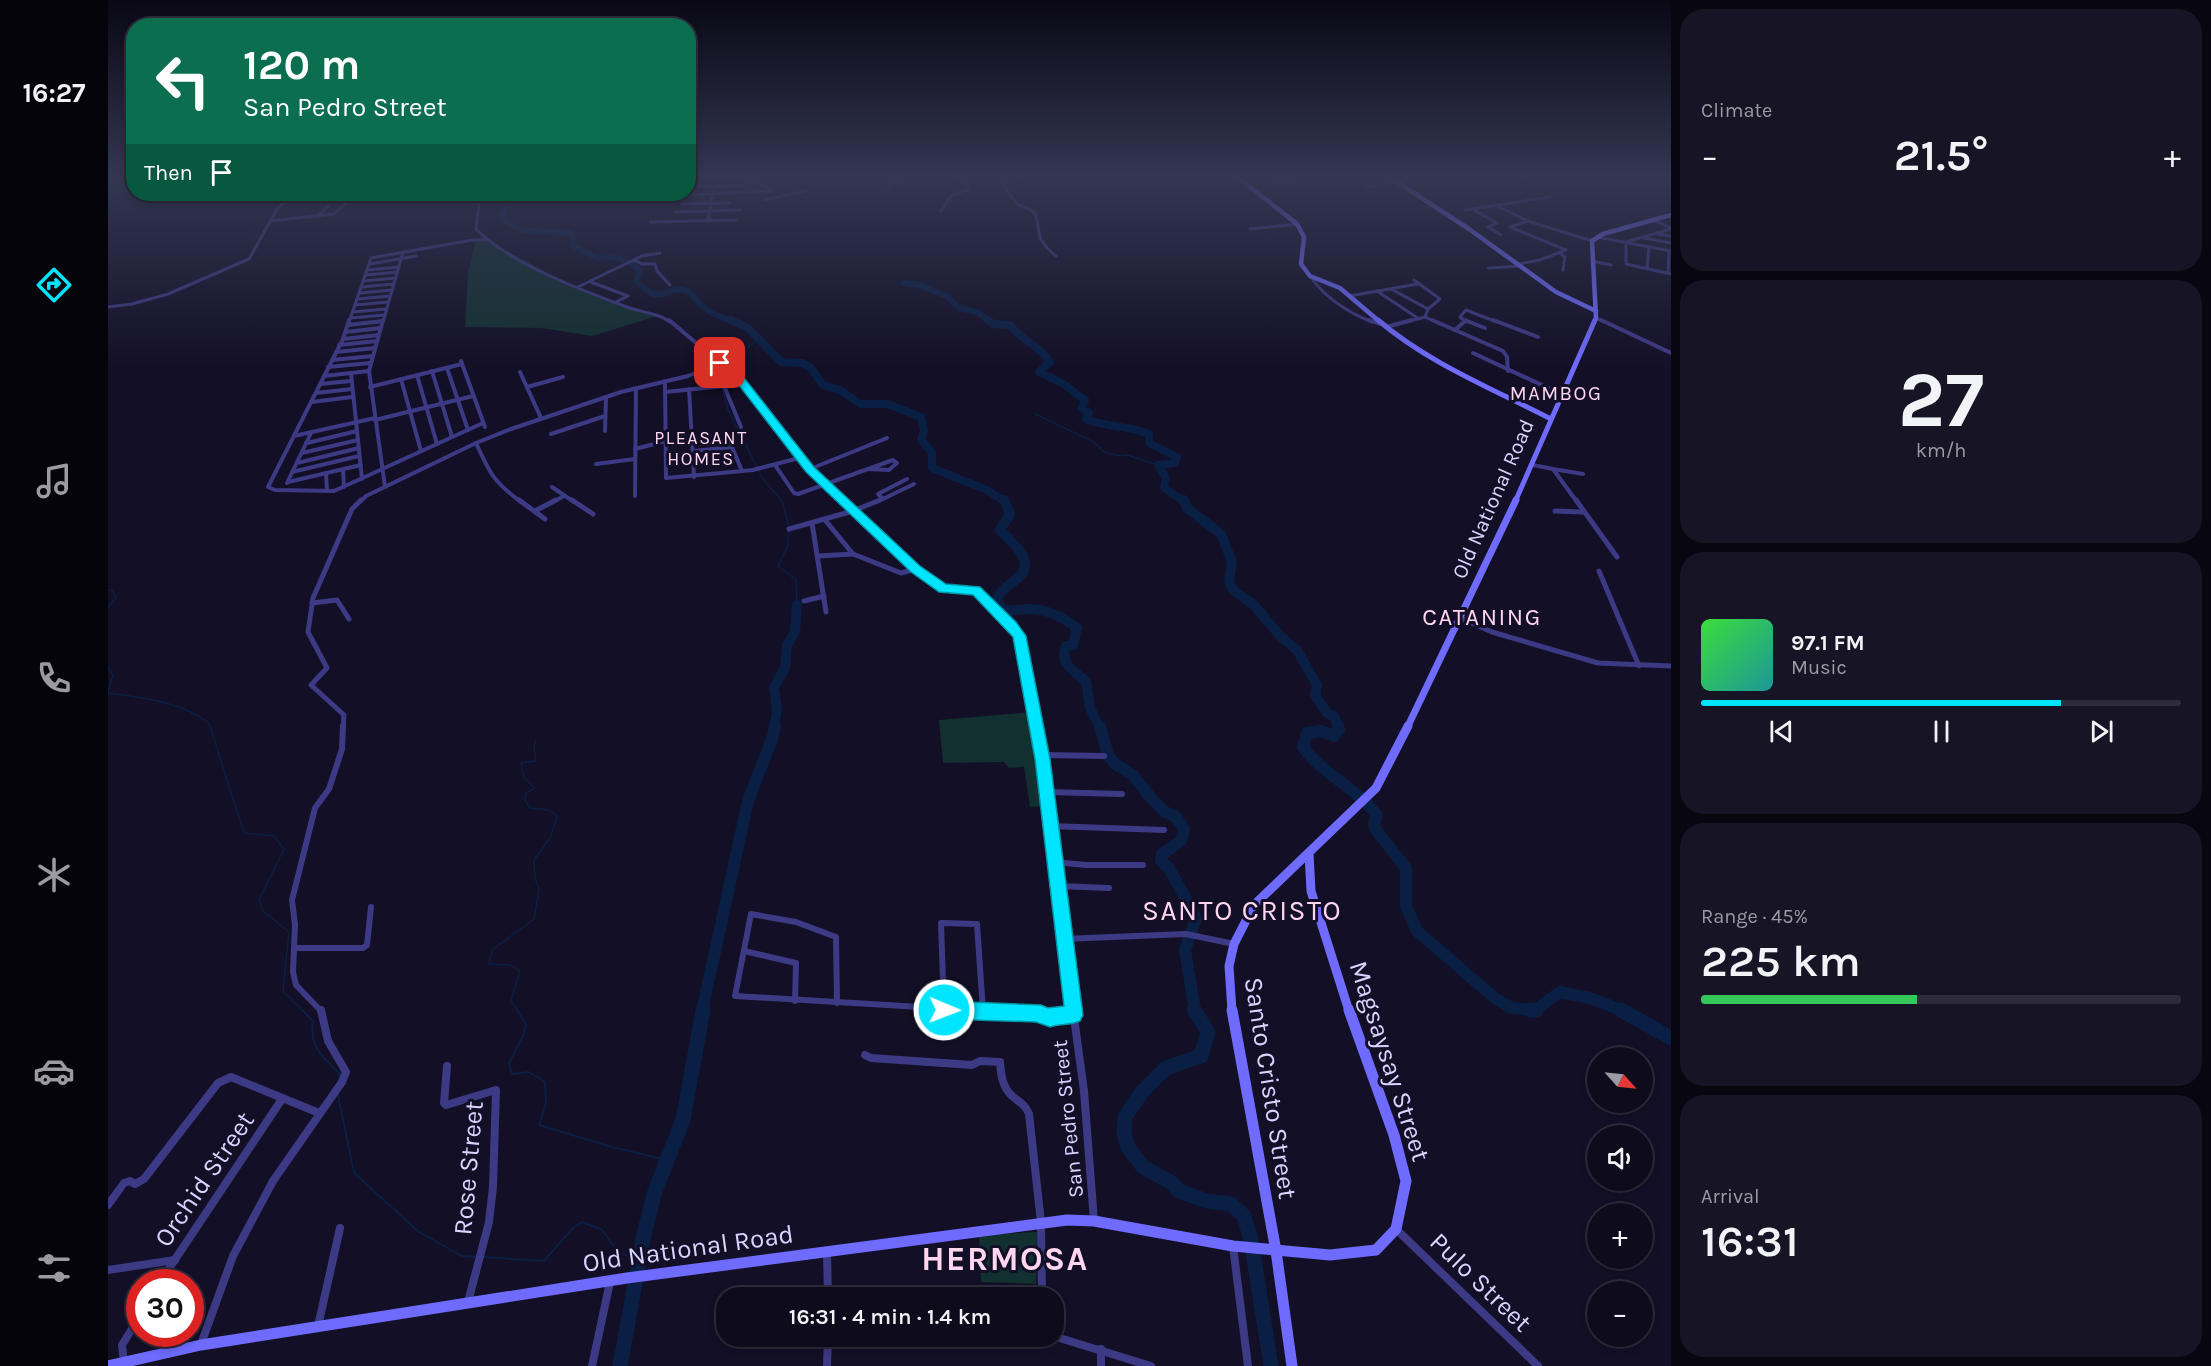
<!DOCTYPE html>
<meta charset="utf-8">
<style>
:root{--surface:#0e0b1c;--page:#171425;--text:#f1f3f6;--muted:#9b9ba3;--line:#2e2b3b;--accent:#00e5ff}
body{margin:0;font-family:Karla,sans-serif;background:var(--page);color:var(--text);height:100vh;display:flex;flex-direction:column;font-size:22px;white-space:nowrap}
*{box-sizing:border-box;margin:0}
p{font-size:20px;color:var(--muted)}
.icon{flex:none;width:33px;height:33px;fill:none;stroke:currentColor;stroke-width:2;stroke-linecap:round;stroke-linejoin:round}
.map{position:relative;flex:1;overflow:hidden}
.drawer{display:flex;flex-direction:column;gap:9px;padding:9px;background:#08060f;width:540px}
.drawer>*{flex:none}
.guide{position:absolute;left:18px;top:18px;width:570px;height:183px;border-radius:24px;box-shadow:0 3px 9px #0003,0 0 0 2px var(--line);background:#0b6e4f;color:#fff;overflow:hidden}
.needle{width:39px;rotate:117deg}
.controls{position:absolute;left:1479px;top:1047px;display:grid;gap:12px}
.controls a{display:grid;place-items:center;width:66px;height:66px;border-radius:50%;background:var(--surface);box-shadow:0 3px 9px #0003,0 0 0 2px var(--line);font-size:30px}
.speed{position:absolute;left:18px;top:1269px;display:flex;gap:12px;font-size:30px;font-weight:700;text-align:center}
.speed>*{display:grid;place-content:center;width:78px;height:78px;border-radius:50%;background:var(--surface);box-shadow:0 3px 9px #0003,0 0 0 2px var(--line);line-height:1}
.speed .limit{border:9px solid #d22;background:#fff;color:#111}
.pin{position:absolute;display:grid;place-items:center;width:51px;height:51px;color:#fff;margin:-26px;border-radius:12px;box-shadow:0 3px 9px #0006}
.me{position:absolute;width:66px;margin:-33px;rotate:91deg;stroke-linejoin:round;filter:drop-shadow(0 0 4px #0008)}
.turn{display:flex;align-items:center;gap:21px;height:126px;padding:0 18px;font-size:27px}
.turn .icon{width:78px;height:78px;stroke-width:2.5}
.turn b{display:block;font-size:42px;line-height:51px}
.then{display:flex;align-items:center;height:57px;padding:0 18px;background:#0003;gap:12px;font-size:22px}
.big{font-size:45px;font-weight:600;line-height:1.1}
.drawer .card{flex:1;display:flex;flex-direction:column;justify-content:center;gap:9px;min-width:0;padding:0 21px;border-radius:24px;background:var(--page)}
.drawer .dial{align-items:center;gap:0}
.dial b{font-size:78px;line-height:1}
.song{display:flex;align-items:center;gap:18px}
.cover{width:72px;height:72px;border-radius:9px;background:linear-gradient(135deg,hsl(120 70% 55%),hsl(180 70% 35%))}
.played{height:6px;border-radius:3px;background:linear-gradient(90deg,var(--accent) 75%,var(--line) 75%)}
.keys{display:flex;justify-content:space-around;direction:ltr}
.heat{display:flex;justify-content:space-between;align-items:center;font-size:33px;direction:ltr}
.charge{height:9px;border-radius:4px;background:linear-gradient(90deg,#34c759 45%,var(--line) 0)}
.trip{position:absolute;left:608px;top:1287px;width:348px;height:60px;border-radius:24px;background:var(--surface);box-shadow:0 3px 9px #0003,0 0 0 2px var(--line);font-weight:600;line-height:60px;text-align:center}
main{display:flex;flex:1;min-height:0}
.dock{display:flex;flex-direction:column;width:108px;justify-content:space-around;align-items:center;background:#06040b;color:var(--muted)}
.dock .icon{width:42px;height:42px}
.dock .selected{color:var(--accent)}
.dock b{font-size:27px;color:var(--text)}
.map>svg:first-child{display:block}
.green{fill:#12302f}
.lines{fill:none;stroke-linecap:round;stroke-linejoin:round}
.stream-far1{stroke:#0a1f44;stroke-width:1.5}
.stream{stroke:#0a1f44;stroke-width:2}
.river-far4{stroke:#0a1f44;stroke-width:6}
.river-far3{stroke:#0a1f44;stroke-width:8}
.river-far2{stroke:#0a1f44;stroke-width:10}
.river-far1{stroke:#0a1f44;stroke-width:12}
.river{stroke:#0a1f44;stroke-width:15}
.street-far4{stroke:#3d3a85;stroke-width:3}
.street-far3{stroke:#3d3a85;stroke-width:4}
.street-far2{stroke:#3d3a85;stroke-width:5}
.street-far1{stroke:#3d3a85;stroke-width:6}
.street{stroke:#3d3a85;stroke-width:8}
.secondary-far4{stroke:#6f6bff;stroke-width:4.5}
.secondary-far3{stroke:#6f6bff;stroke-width:5}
.secondary-far2{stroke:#6f6bff;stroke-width:7}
.secondary-far1{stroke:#6f6bff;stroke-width:9}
.secondary{stroke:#6f6bff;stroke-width:11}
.route{fill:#00e5ff;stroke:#0095a6;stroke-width:1.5}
.labels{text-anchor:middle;stroke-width:6;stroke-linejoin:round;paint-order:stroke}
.far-neighbourhood-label{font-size:18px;letter-spacing:1.5px;fill:#ffd6f0;stroke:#130f26}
.far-quarter-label{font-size:20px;letter-spacing:1.5px;fill:#ffd6f0;stroke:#130f26}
.street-label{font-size:21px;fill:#d9d4ff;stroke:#130f26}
.quarter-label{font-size:24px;letter-spacing:1.5px;fill:#ffd6f0;stroke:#130f26}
.near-street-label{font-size:26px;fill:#d9d4ff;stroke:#130f26}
.near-quarter-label{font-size:28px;letter-spacing:1.5px;fill:#ffd6f0;stroke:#130f26}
.near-district-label{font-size:33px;font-weight:bold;letter-spacing:1.5px;fill:#ffd6f0;stroke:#130f26}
</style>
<main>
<nav class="dock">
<b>16:27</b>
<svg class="icon selected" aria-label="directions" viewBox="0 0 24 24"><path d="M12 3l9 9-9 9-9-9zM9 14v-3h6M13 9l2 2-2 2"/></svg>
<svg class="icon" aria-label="music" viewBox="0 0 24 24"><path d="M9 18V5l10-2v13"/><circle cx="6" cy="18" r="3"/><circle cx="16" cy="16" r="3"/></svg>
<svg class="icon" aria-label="phone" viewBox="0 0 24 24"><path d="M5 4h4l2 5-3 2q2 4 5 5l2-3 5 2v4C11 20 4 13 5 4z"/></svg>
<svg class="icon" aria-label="climate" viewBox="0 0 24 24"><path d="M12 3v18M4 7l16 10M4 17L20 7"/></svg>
<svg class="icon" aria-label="car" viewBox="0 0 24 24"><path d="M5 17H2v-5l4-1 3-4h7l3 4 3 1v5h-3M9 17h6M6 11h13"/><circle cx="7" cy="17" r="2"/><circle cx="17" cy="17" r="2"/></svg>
<svg class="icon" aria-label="filters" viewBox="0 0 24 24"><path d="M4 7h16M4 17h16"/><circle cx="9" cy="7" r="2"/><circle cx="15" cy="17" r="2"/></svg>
</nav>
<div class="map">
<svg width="1563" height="1366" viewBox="0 0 1563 1366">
<rect width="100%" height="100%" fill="#130f26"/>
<g class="green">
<path d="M368,240H378C433,269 488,302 549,316L484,336L434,328L357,327L360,272Z"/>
<path d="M925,712L939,806L922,807L916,767L901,768L896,762L835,763L831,720Z"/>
<path d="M929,1232L928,1284L873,1282L871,1235Z"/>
</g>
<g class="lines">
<g class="stream-far1">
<path d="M616,386L622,360L650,340"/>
<path d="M615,390L620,410L655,479L674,501L680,523V545L670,566L688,580L689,605"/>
<path d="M927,414L986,442L996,452L1012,456L1019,455L1050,465"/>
<path d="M0,590L5,591L8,598L0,607"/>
<path d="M0,667L5,675L0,691"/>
<path d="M0,693C36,698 71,701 101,723L136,833L166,836L176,849L151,900L155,911L181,932L175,991L195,1011"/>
<path d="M410,1011L403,1001L412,971L402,965L381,964L384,950L426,919L431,890L427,878L426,860L442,838L449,816L441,810L422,808L417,800L418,793L427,788L416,778L413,763L428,761L426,746L428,739"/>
</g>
<g class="stream">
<path d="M194,1010L205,1021C201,1046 214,1057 231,1073V1081"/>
<path d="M409,1010L418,1024L416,1034L401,1063L404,1074L421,1072L437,1082L438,1103L431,1125L504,1147L559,1160"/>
<path d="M230,1095L246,1173L311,1232L354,1256L369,1257"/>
<path d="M374,1257L436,1261L464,1229L474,1222L494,1230L511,1253L532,1259"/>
</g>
<g class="river-far4">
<path d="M411,194L398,203L393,219L416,231L462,233L465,237V246L489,258L507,257L523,263L532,271L528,281C557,310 557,283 579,291C586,294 590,304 596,308C605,315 616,318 626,322"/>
<path d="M795,283L812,285L840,297L851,308L869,312L882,322"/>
</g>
<g class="river-far3">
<path d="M623,320L640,328L673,362L694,363L703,368L715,385L732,390L752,404H780L813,417L816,430L813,440L824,452V468L879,490L897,502"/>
<path d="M880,320L885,324L902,325C913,340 932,346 942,362L931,372L954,383L977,400L974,408L981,413L978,419C998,428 1021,425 1041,434V443L1069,457L1067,463L1050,465L1058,478L1056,488L1077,502"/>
</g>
<g class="river-far2">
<path d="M896,500L902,514L892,530C904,542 929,562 910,578C903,584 896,587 891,595L889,598L893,608C903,613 910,609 921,609C939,609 955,617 969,628L965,645L958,646C951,664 966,671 978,681L982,708L992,728"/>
<path d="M1076,500L1079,508L1113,534L1124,562L1121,581L1125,590L1146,605L1173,637L1189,650L1209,685L1207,695L1219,713L1227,717L1230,728"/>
<path d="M666,728L669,710L666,687L677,668L679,645L687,632L689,605"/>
</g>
<g class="river-far1">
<path d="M992,726L1000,755L1007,764L1025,775L1043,798L1057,812L1067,816L1076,829L1073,841L1054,854L1053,861L1061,868L1088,918L1077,950L1087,1011"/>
<path d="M1230,726L1231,730L1226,736L1212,731L1199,733L1195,747C1215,775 1248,787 1269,815L1266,824L1268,830L1298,868V906L1309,931L1388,999L1404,1008L1427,1010L1452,992L1482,998L1516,1011"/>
<path d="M594,1011L640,801L665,736L667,726"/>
</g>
<g class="river">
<path d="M1086,1010L1100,1032L1093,1056L1058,1068L1033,1093L1017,1117L1016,1133L1020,1147L1035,1167L1064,1183L1071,1191L1099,1201L1123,1204L1136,1216L1143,1240L1163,1366"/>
<path d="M1422,1010H1428"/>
<path d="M1513,1010L1563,1038"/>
<path d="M512,1366L536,1234L547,1191L575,1120L595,1010"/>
</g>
<g class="street-far4">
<path d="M580,178H636"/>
<path d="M645,178L664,192"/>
<path d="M890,178L909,204L923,210L928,215L932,238L939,248L948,256"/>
<path d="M1165,178L1176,185L1189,184"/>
<path d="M1181,178L1189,184"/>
<path d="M794,184L798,178"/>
<path d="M580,186H633L652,182"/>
<path d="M1258,187L1291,182"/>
<path d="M780,189L787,178"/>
<path d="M372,194L368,229C403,264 473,290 519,307C532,312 551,313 562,322"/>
<path d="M575,195L663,191"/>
<path d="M656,200L697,191"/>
<path d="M574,204L621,203"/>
<path d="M1387,205L1420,221L1484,241"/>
<path d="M1364,209L1389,223L1380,227L1393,235"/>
<path d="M1357,210L1442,197"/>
<path d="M833,211L843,196L861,189L852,178"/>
<path d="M567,212L632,210"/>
<path d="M210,216L220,206"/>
<path d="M600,220L605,191"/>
<path d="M1545,220L1563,228"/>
<path d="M162,221L226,214L248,194"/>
<path d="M542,222L629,220"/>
<path d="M1142,229L1189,224"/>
<path d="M1563,229L1518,242V264L1563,274"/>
<path d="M1550,234L1563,236"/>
<path d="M1489,237L1563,251"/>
<path d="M1536,238L1563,243"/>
<path d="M1452,253L1457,257L1455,270"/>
<path d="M526,260L534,264H547L549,271L562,285"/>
<path d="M1484,261L1503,265"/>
<path d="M262,264L308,256"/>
<path d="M1411,264L1432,260L1458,250L1402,227L1420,221"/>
<path d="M1380,268L1413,266"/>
<path d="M1539,268L1541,247"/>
<path d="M260,270L291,267"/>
<path d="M1560,273L1561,251"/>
<path d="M258,275L289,272"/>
<path d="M1202,276C1217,298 1239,312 1264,322"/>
<path d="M1306,280L1332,299L1320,309L1317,317"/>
<path d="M256,281L288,278"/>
<path d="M483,282L520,296L506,303"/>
<path d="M254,287L286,284"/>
<path d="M470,287L534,256L552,253"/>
<path d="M1283,289L1320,309"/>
<path d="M1269,291L1311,319"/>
<path d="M252,293L284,290"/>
<path d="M1241,296L1310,284"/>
<path d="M250,299L282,296"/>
<path d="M247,305L280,302"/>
<path d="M0,307L24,304L60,294L141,259L169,209L185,194"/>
<path d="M245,312L278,309"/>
<path d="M243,318L276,315"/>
<path d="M1488,318L1496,322"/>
<path d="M241,322L263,258L364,240H379"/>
<path d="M268,322L275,321"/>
<path d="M275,322L295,252"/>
<path d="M1298,322L1317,317L1328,322"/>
<path d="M1358,322L1352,317L1358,310L1389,322"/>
</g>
<g class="street-far3">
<path d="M241,320L235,339L160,487L167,490L226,491L375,423"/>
<path d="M275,320L261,371L277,487"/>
<path d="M561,320L633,381L691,458L737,502"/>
<path d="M1260,320L1273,324"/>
<path d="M1324,320L1395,351L1399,357L1400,371"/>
<path d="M1385,320L1430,337"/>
<path d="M1493,320L1563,353"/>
<path d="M1359,321L1377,328"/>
<path d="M240,325L275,321"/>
<path d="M1278,327L1304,320"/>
<path d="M1347,330L1358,320"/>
<path d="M238,332L273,328"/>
<path d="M235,339L271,335"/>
<path d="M231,345L269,341"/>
<path d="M228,352L267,348"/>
<path d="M1365,353L1453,394"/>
<path d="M224,360L265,356"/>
<path d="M353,361L377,427"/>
<path d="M220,367L262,363"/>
<path d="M339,368L360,430"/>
<path d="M324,371L344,437"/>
<path d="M412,372L433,418"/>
<path d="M243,373L254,479"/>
<path d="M309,375L329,444"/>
<path d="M216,376L261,371"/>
<path d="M293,379L313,451"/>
<path d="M557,381L558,478L645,470L691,458"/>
<path d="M212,384L243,381"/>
<path d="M616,386L633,427"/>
<path d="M262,387L354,364"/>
<path d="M419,387L455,377"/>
<path d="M581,389L586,477"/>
<path d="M557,392L636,384"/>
<path d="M208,393L244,389"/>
<path d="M204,402L244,397"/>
<path d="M267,420L365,396"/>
<path d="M497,431L498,397"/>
<path d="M443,434L497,416"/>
<path d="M186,436L267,418"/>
<path d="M199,443L249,431"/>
<path d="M368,443C382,474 386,482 413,502"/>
<path d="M527,449L558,441"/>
<path d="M586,451L624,447L634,471"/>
<path d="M194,453L250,440"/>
<path d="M785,460L789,463L781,470L760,469Z"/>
<path d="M189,463L251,448"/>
<path d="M488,464L527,459"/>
<path d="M667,465L686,493L690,494L760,469"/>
<path d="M1425,465L1445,469L1469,502"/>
<path d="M235,469L236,487"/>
<path d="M702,469L779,438"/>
<path d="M1445,469L1475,474"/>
<path d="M184,472L251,456"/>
<path d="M218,473L219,491"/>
<path d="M180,482L253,465"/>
<path d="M179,483L203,433"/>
<path d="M444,487L466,502"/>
<path d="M527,496L528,388"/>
<path d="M775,499L806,484"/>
<path d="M252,502L258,496L368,443L403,429L513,392L580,376L612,363"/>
<path d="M445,502L456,496"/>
<path d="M768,502L775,499L770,494L799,479"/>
</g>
<g class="street-far2">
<path d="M411,500L437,519"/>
<path d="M464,500L485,514"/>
<path d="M736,500L808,569L835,589L868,590L908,630L916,648L930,728"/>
<path d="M1468,500L1509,557"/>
<path d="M427,511L448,500"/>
<path d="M1447,511L1475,512"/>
<path d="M717,520L745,554L793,573L808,569"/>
<path d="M704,523L718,612"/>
<path d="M681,529L745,511L772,500"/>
<path d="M710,556L745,554"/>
<path d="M1491,571L1531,666"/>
<path d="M696,601L716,596"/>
<path d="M204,603L229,600L241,619"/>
<path d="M1352,618L1384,632L1490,663L1563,666"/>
<path d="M235,728L236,715L203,685L219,668L200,632L205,598L244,509L253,500"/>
</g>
<g class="street-far1">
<path d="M929,726L965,1011"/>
<path d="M934,755L996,756"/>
<path d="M939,792L1014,794"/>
<path d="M942,826L1056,830"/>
<path d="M946,862L978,865H1035"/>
<path d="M950,886L1001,888"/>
<path d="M955,939L1078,934L1126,944"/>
<path d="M186,948H255L259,945L263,907"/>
<path d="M636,951L688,963L687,1001"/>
<path d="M729,1003L728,937L688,922L643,914L627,996L879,1011"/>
<path d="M836,1010L833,923L869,924L875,1011"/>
<path d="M213,1011L188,985L185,972L187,925L184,900L207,808L221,789L234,749L235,726"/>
</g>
<g class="street">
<path d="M849,1010L933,1014L942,1018L944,1015H966"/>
<path d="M965,1010L976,1091L986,1221"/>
<path d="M757,1055L763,1058L864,1065L872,1061L892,1062C893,1074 894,1087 904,1096C911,1102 917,1104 921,1114L933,1222L934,1298"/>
<path d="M339,1066L336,1103L338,1105L388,1090L385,1187L381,1222L360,1302"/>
<path d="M0,1205L16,1183L22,1181L27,1184L36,1179L110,1083L123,1077L211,1113"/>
<path d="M1289,1230L1430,1366"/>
<path d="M1125,1246L1140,1366"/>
<path d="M719,1252L720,1298"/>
<path d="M0,1270L67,1260"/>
<path d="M52,1282L174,1099"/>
<path d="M210,1326L232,1228"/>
<path d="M945,1336L1043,1366"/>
<path d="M93,1344L125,1256L165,1181L234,1082L238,1072L220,1041L213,1010"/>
<path d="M993,1349V1366"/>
<path d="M16,1362L14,1345L32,1316"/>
<path d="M484,1366L502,1282"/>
<path d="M719,1366L720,1336"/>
</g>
<g class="secondary-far4">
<path d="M1131,178L1189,224L1196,237L1193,264L1202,276L1232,288L1272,322"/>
<path d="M1283,178L1361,229L1448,292L1488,311"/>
<path d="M1486,322L1488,318L1484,241L1495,234L1563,215"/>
</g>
<g class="secondary-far3">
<path d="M1270,320C1320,363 1385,389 1443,419"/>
<path d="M1407,502L1487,320"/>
</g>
<path class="secondary-far2" d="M1299,728L1408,500"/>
<g class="secondary-far1">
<path d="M1201,853L1203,891L1241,1011"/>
<path d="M1124,1011L1121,966L1126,944L1146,905L1268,788L1300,726"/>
</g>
<g class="secondary">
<path d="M1124,1010L1168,1251L1184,1366"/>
<path d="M0,1366L93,1345L519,1278L959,1220L986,1221L1125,1246L1222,1255L1268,1250L1288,1229L1298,1181L1286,1135L1241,1010"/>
</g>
</g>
<linearGradient id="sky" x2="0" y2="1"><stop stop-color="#0a0815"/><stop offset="0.48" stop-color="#333752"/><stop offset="1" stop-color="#333752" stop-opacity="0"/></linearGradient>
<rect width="1563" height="369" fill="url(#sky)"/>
<path class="route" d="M609,361H616L637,379L706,467L812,566L838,584L872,587L908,622L918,636L942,759L975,1015L972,1021C962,1026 952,1023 942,1027L928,1022L836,1019L830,1016L827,1010L830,1003L836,1001L933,1005L940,1008L956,1006L927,759L905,637L865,595L831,592L803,572L698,472L630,384L609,365Z"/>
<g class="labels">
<g class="far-neighbourhood-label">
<text x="593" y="444">PLEASANT<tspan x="593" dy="21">HOMES</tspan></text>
</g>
<g class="far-quarter-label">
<text x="1448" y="400">MAMBOG</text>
</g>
<g class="street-label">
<text transform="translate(1385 499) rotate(-66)" y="7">Old National Road</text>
<text transform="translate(960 1119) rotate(-96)" y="7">San Pedro Street</text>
</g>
<g class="quarter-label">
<text x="1374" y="625">CATANING</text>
</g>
<g class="near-street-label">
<text transform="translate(1282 1061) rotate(72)" y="9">Magsaysay Street</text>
<text transform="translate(1163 1088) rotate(81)" y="9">Santo Cristo Street</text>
<text transform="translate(360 1168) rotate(-85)" y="9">Rose Street</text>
<text transform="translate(96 1179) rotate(-56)" y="9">Orchid Street</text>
<text transform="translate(580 1248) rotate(-8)" y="9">Old National Road</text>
<text transform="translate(1373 1282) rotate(44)" y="9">Pulo Street</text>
</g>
<g class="near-quarter-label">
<text x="1134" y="920">SANTO CRISTO</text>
</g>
<g class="near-district-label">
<text x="897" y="1270">HERMOSA</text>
</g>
</g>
</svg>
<div class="controls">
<a><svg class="needle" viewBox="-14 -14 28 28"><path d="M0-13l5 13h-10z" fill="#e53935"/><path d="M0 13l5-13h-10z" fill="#9b9ba3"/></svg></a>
<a><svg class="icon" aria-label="sound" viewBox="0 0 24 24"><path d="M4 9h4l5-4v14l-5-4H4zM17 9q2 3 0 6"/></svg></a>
<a>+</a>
<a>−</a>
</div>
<div class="speed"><div class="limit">30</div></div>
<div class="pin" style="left:612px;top:363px;background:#d93025"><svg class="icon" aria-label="arrive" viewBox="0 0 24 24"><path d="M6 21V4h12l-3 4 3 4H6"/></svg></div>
<svg class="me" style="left:836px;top:1010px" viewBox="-20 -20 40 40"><circle r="17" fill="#00e5ff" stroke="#fff" stroke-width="3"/><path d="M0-11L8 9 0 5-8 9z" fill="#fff"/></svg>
<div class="trip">16:31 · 4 min · 1.4 km</div>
<div class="guide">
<div class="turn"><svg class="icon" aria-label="left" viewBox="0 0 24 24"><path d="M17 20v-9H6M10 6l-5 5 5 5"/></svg><div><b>120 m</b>San Pedro Street</div></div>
<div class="then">Then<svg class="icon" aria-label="arrive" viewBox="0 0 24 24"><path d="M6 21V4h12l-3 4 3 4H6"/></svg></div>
</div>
</div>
<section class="drawer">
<div class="card"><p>Climate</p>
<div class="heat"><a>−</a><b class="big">21.5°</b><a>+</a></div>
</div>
<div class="card dial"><b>27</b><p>km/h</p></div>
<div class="card">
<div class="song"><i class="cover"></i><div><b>97.1 FM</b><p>Music</p></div></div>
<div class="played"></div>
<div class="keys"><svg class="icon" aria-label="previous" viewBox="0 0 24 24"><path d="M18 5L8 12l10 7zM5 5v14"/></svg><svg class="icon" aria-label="pause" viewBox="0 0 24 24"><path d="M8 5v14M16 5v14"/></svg><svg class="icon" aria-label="next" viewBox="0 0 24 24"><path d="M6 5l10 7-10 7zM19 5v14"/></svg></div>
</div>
<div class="card"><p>Range · 45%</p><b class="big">225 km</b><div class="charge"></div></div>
<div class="card"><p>Arrival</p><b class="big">16:31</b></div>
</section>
</main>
